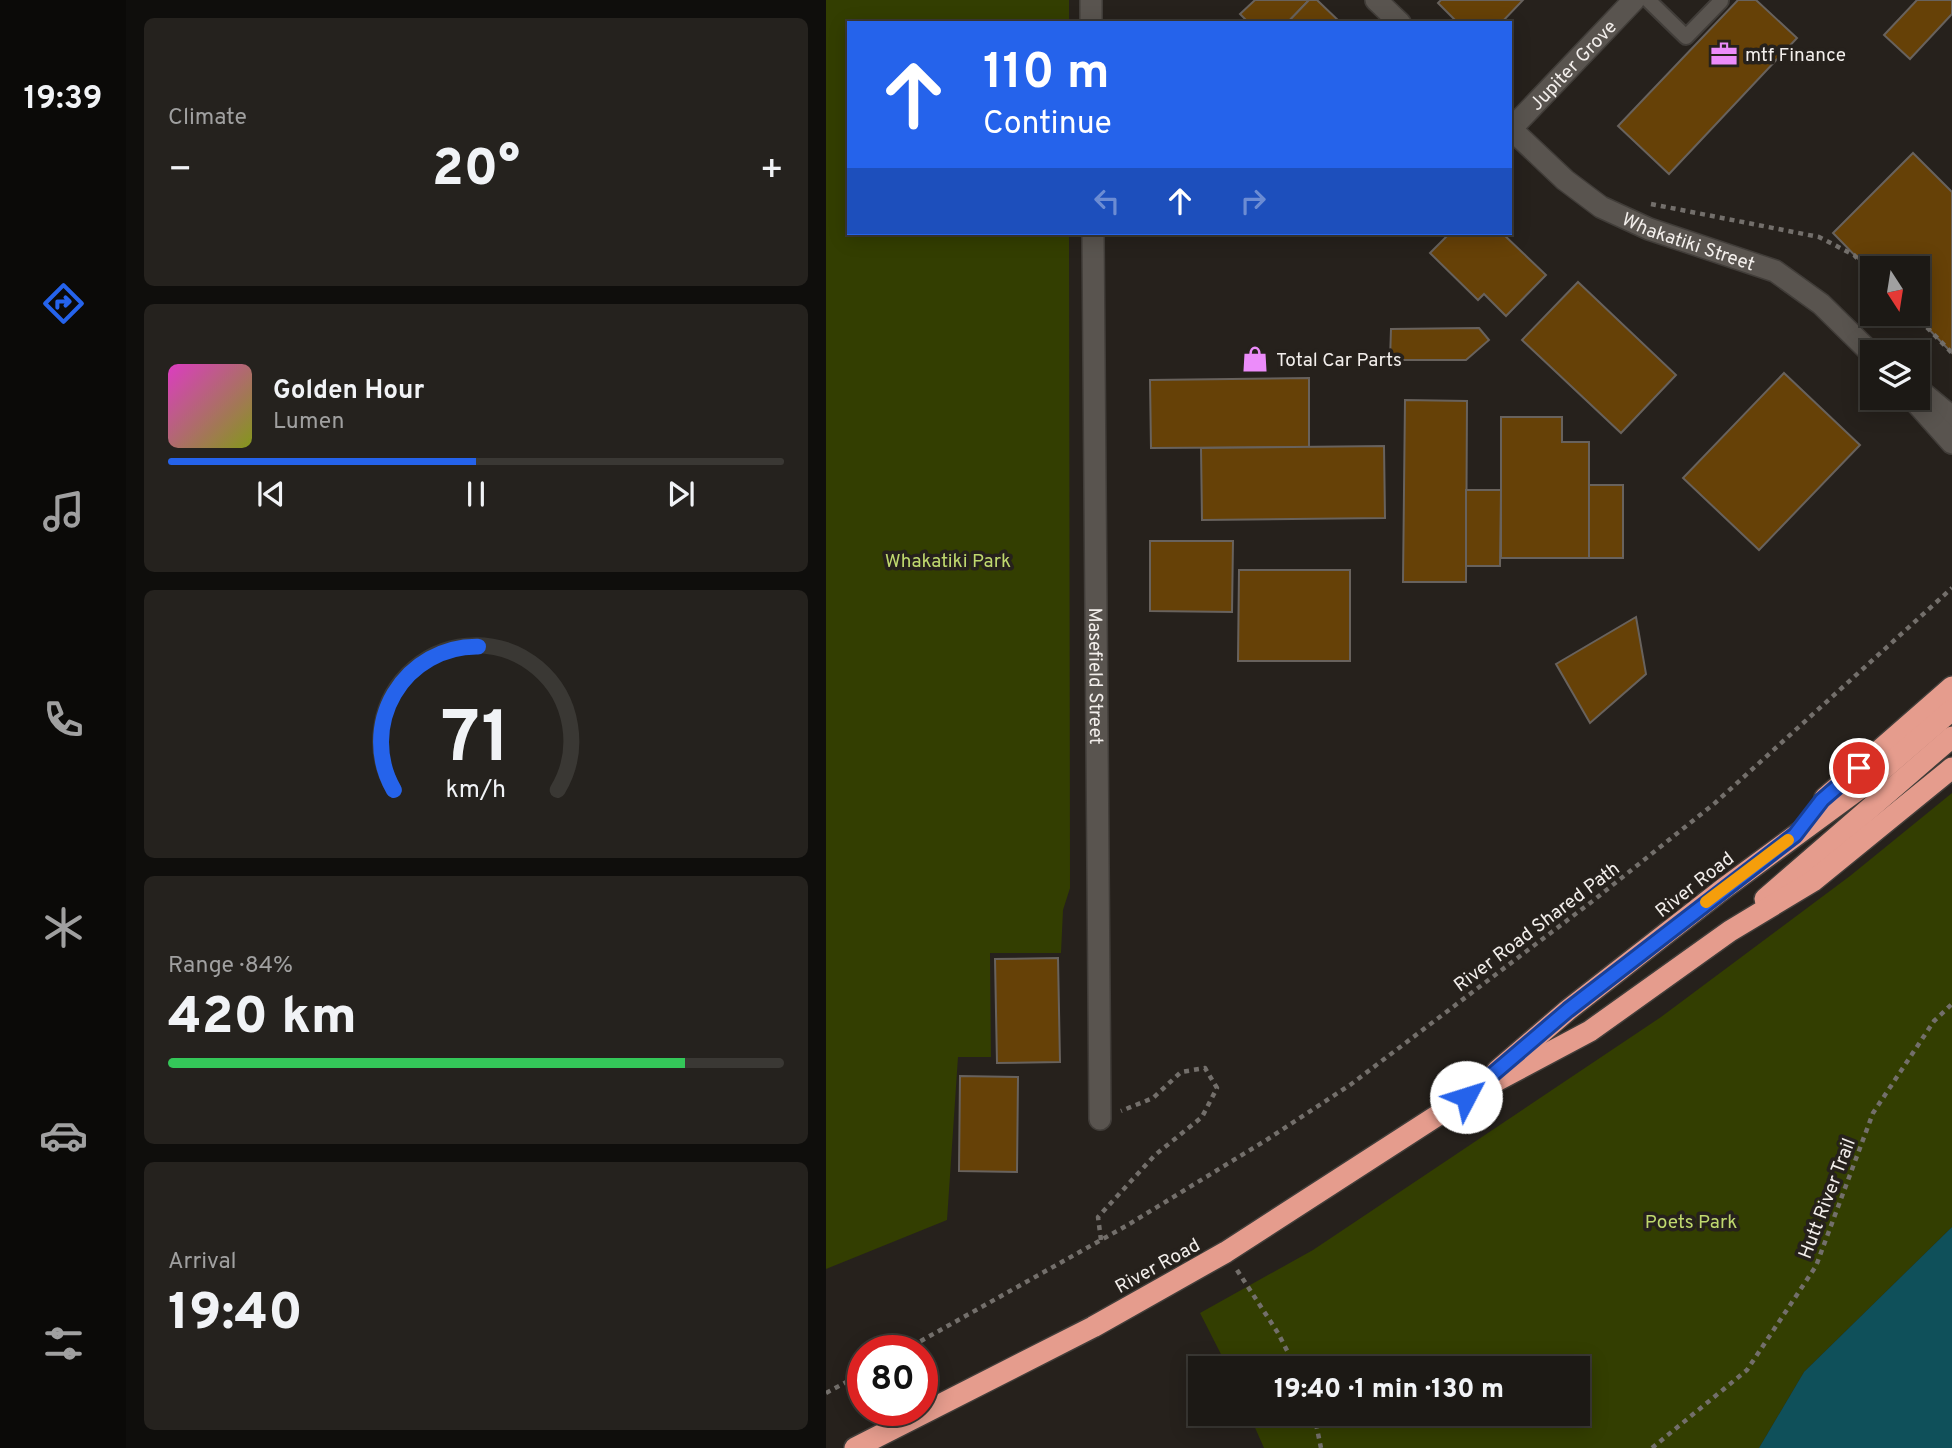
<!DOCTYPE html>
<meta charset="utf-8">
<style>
:root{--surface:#1c1915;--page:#25221e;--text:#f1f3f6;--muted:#a0a0a0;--line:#3a3834;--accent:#2563eb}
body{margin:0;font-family:Overpass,sans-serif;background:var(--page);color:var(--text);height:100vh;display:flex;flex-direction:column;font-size:26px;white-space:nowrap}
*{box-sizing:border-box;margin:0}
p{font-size:23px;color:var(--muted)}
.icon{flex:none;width:38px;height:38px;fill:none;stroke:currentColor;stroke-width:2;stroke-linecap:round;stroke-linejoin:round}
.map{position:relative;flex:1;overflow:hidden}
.sheet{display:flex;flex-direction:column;gap:18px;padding:18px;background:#0f0e0c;width:700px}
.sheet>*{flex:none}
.guide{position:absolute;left:21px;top:21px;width:665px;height:214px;border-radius:0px;box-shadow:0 4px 18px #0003,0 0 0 2px var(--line);background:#2563eb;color:#fff;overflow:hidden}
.needle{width:46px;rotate:168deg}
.buttons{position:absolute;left:1034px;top:256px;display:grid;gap:14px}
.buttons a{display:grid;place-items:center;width:70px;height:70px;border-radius:0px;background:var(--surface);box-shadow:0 4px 18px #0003,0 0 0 2px var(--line);font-size:35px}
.speed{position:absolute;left:21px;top:1335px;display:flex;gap:14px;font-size:35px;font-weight:700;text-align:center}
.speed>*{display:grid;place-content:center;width:91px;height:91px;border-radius:50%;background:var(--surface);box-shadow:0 4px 18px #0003,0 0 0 2px var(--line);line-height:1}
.speed .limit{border:10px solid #d22;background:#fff;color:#111}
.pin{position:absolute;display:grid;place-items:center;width:60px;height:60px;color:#fff;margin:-30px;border:4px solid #fff;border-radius:50%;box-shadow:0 2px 7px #0007}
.me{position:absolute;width:77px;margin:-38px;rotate:50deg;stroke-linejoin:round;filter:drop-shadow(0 0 5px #0008)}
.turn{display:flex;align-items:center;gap:24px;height:147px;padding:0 21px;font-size:32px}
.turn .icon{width:91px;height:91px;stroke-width:2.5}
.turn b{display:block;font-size:49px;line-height:60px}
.lanes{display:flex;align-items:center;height:66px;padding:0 21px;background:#0003;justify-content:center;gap:35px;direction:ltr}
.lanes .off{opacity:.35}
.big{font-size:52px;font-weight:800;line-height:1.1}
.sheet .card{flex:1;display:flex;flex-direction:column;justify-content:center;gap:10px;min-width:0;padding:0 24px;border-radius:10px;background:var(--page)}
.sheet .dial{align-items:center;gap:0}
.dial svg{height:182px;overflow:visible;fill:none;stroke:var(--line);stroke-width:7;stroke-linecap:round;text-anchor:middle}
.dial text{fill:var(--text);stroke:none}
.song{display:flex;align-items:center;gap:21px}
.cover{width:84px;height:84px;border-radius:10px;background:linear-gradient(135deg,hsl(310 70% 55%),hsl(70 70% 35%))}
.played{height:7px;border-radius:4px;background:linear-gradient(90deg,var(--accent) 50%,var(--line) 50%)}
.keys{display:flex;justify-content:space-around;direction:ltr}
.heat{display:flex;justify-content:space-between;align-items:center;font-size:38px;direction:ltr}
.charge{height:10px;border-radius:5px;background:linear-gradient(90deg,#34c759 84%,var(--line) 0)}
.trip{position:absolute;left:362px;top:1356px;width:402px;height:70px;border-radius:0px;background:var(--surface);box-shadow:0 4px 18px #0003,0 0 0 2px var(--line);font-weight:800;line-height:70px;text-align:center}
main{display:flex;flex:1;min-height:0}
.menu{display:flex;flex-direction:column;width:126px;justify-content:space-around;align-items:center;background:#0b0a08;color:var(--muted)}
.menu .icon{width:49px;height:49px}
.menu .on{color:var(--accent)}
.menu b{font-size:32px;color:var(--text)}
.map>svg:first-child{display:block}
.green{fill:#333e01}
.water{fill:#0f505a}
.building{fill:#664107;stroke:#68625d;stroke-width:2}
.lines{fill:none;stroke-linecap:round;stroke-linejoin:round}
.lane-casing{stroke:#413d39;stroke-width:18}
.street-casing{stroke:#413d39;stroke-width:24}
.secondary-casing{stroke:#413d39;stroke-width:24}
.highway-casing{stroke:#413d39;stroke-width:24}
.path{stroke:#736f6b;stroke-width:4.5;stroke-dasharray:5 5;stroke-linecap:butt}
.lane{stroke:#59544f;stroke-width:14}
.street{stroke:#59544f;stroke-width:21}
.secondary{stroke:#59544f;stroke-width:21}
.highway{stroke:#e59c8d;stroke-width:21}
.route-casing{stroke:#184099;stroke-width:18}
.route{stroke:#2563eb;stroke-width:12}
.slow{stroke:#f59e0b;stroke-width:12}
.labels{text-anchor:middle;stroke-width:7;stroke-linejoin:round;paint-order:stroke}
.poi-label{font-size:19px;fill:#f2eeeb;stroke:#26211c;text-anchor:start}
.street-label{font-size:19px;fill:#f2eeeb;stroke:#26211c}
.park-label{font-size:19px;fill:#bfd86e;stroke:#26211c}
</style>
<main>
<nav class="menu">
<b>19:39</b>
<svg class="icon on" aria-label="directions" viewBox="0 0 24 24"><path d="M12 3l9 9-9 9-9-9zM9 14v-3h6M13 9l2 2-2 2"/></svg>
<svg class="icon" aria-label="music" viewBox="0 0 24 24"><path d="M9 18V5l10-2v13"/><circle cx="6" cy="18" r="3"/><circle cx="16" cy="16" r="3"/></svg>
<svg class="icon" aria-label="phone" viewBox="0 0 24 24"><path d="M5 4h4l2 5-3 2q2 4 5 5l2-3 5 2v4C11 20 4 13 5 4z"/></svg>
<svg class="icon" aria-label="climate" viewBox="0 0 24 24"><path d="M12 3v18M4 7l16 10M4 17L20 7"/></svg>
<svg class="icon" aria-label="car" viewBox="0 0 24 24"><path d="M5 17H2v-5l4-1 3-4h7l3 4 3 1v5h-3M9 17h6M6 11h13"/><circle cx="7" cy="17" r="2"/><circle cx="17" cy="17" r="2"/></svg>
<svg class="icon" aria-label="filters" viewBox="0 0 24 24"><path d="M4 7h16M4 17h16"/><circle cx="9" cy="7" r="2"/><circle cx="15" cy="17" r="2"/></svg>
</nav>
<section class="sheet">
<div class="card"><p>Climate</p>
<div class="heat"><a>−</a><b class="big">20°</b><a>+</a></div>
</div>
<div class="card">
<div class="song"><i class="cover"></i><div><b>Golden Hour</b><p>Lumen</p></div></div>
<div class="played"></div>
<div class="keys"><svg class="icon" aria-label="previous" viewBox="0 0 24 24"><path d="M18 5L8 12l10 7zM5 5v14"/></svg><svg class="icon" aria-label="pause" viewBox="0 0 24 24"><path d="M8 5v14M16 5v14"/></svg><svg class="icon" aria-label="next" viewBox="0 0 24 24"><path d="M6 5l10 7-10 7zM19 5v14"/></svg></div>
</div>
<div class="card dial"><svg viewBox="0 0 100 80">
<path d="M14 69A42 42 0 1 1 86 69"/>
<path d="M14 69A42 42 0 0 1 51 6" stroke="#2563eb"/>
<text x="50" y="56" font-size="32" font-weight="700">71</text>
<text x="50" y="72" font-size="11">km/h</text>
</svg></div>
<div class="card"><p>Range · 84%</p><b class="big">420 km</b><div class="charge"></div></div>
<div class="card"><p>Arrival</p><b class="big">19:40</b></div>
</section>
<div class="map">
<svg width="1126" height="1448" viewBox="0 0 1126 1448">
<rect width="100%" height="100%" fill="#26211c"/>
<g class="green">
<path d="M0,0H243V23H23V233H243L244,888L237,910L235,953H164L165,1057H132L121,1220L0,1269Z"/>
<path d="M1126,793V1227L978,1372L933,1448H438L423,1414H752V1368H402L374,1313L487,1250L835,1017L1024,876Z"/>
</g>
<path class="water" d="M1126,1227V1448H933L978,1372Z"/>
<g class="building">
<path d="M429,0H483L461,23H423L414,14Z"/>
<path d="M483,0H491L515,23H461Z"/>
<path d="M615,0H697L675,23H632L612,3Z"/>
<path d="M912,0H930L971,38L843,174L792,126Z"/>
<path d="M1091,0H1126V14L1084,59L1058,35Z"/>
<path d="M1087,153L1126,192V353L1087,313H1092V268H1046V273L1007,233Z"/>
<path d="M624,233H676L720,275L680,316L658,294L652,300L604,253Z"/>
<path d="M752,282L850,375L795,433L696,340Z"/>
<path d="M653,328L663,340L640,360H564L565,329Z"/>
<path d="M958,373L1034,445L933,550L857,478Z"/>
<path d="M483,378V447L325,448L324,380Z"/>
<path d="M579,400L641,401L640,582H577Z"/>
<path d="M675,417H736V442H763V558H675Z"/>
<path d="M558,446L559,518L376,520L375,448Z"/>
<rect x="763" y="485" width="34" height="73"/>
<path d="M640,490H675L674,566H640Z"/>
<path d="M324,541H407L406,612L324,611Z"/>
<path d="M413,570H524V661H412Z"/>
<path d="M810,617L820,674L764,723L730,664Z"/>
<path d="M232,958L234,1062L171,1063L169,959Z"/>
<path d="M134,1076L192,1077L191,1172L133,1171Z"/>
</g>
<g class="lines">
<g class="lane-casing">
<path id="lane" d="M822,0L860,37L895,1"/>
</g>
<g class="street-casing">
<g id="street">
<path d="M265,0V23"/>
<path id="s1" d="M685,129L808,0"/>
<path id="s2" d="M267,233L274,1119"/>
</g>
</g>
<g class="secondary-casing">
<g id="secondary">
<path d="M550,0L574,23"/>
<path id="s3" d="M684,128L739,180L775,207L823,229L949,271L995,304L1046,354"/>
<path d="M1092,389L1126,417"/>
<path d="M1085,397L1126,443"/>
</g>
</g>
<g class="highway-casing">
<g id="highway">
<path d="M999,798L1126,687"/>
<path d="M939,899L1126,737"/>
<path d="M671,1071L742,1010L897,889L1041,783L1126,710"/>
<path d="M29,1448L267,1327L400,1252L640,1097L764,1031L904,931L987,881L1126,768"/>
</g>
</g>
<g class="path">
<path d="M825,204L993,237L1028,255L1046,273"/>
<path d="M1087,313L1126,353"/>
<path d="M275,1240L272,1217L329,1155L376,1117L391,1088L379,1068L355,1072L327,1098L295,1111"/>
<path d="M411,1270L452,1333L470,1368"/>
<path d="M77,1351L300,1226L442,1139L524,1085L768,900L889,803L1126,588"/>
<path d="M0,1393L37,1373"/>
<path d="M488,1414L495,1448"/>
<path d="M826,1448L921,1370L990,1266L1047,1113L1108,1021L1126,1004"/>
</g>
<use href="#lane" class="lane"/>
<use href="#street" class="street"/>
<use href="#secondary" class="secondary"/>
<use href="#highway" class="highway"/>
</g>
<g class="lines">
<g class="route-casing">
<path id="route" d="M640,1097L742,1010L969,835L996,800L1033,768"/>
</g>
<use href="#route" class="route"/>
<path class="slow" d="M880,902L962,840"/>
</g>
<defs>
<g id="office-bare" transform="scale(2.1)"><path d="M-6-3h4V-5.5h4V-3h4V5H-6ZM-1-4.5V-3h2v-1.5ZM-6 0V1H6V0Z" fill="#ec8cfa" stroke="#26211c" stroke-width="2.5" paint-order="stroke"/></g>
<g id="shop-bare" transform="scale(2.1)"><path d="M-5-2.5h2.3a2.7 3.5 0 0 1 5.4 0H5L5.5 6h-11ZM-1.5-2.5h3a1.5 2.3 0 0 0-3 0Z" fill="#ec8cfa" stroke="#26211c" stroke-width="2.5" paint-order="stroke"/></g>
</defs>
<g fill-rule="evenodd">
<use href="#office-bare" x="898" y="54"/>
<use href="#shop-bare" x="429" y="359"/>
</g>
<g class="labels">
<g class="poi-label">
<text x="919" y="61">mtf Finance</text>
<text x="450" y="366">Total Car Parts</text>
</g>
<g class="street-label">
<text dy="7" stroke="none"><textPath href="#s1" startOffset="89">Jupiter Grove</textPath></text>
<text dy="7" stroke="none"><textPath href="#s3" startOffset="215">Whakatiki Street</textPath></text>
<text dy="7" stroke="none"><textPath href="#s2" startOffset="443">Masefield Street</textPath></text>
<text transform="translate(868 884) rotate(-38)" y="7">River Road</text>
<text transform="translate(710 926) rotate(-37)" y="7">River Road Shared Path</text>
<text transform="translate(1000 1198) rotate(-69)" y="7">Hutt River Trail</text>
<text transform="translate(331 1265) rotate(-29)" y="7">River Road</text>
</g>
<g class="park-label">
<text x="122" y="567">Whakatiki Park</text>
<text x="865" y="1228">Poets Park</text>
</g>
</g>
</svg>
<div class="buttons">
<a><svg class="needle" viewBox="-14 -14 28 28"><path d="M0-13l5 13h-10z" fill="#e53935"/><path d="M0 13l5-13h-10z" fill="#a0a0a0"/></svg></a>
<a><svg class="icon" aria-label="layers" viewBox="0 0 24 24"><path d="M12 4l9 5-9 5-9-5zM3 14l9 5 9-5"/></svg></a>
</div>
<div class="speed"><div class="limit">80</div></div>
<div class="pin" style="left:1033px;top:768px;background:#d93025"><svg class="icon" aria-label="arrive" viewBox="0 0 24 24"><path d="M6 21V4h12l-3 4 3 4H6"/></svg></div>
<svg class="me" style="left:640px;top:1097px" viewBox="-20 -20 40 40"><circle r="19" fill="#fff"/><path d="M0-13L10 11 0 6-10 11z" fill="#2563eb"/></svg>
<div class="trip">19:40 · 1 min · 130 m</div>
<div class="guide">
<div class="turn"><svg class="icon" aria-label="ahead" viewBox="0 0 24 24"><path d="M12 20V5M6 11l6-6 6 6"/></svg><div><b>110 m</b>Continue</div></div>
<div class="lanes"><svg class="icon off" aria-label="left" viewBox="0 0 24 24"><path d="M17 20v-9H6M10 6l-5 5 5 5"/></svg><svg class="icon" aria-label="ahead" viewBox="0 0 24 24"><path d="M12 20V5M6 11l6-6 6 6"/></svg><svg class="icon off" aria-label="right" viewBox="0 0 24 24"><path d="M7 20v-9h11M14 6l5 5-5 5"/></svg></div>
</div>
</div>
</main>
